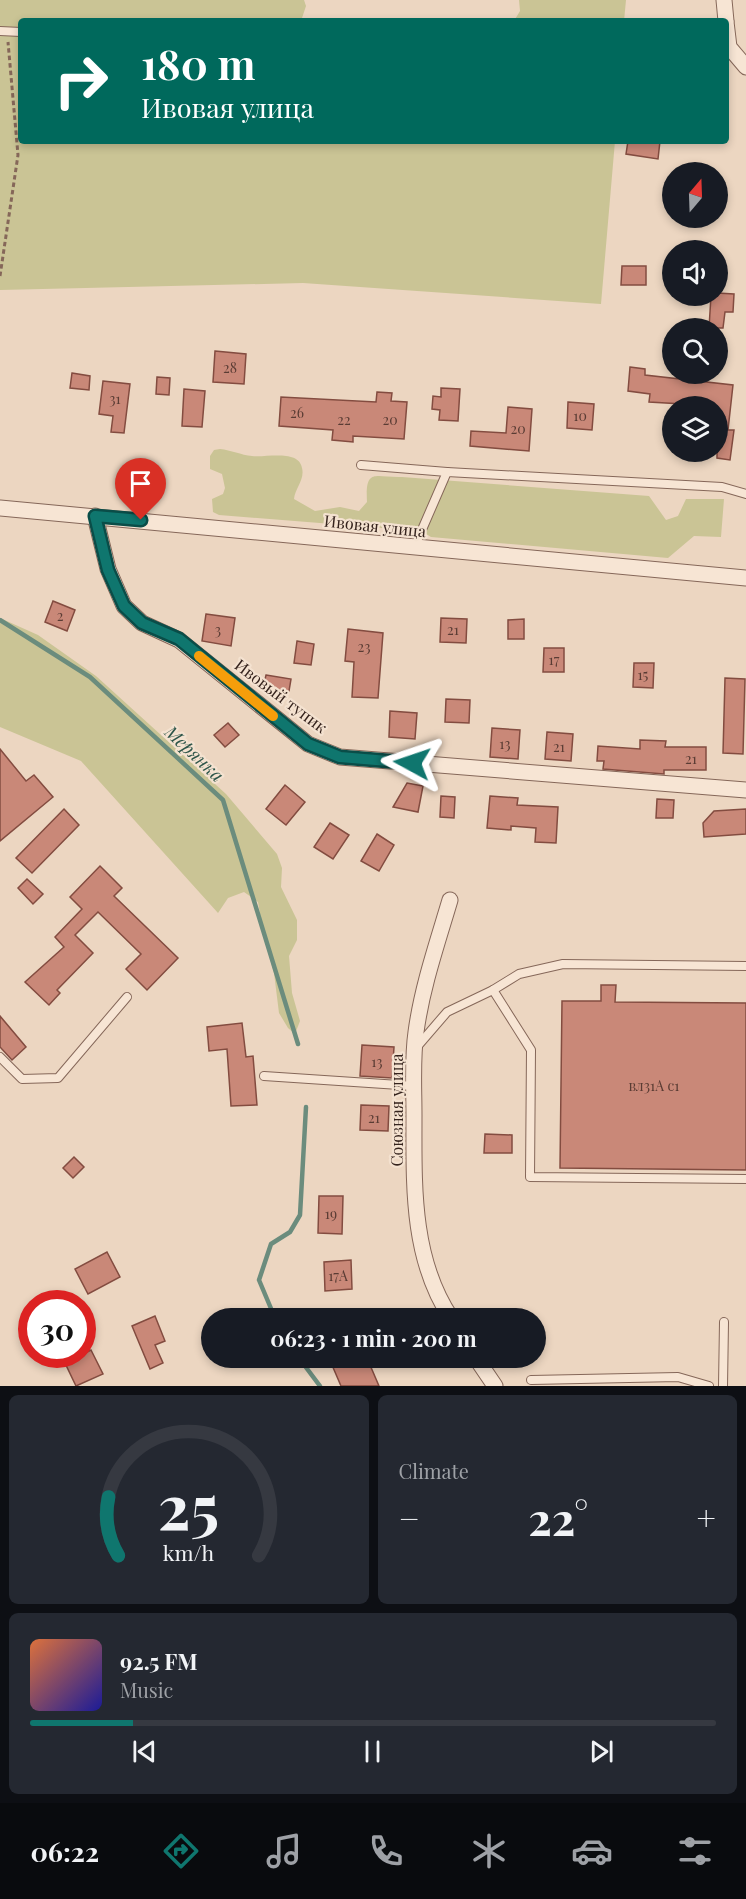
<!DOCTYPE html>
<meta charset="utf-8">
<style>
:root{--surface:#171b24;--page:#242831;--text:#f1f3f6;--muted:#9ea1a6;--line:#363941;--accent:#0f766e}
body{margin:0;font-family:"Playfair Display",serif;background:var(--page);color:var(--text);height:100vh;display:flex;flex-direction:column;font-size:22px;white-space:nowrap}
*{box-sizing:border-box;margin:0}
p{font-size:20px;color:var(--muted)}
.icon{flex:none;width:33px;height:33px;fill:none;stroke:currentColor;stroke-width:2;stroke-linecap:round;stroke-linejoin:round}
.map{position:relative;height:1386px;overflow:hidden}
.side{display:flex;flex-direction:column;gap:9px;padding:9px;background:#0d0f14;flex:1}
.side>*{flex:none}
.hud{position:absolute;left:18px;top:18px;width:711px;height:126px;border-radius:6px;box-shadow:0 3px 9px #0003;background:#00695c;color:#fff;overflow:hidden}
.needle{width:39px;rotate:19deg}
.fabs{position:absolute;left:662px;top:162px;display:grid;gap:12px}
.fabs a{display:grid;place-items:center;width:66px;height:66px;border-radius:50%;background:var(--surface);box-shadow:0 3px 9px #0003;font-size:30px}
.speed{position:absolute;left:18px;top:1290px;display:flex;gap:12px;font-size:30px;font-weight:700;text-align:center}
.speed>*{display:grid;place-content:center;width:78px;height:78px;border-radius:50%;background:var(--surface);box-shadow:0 3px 9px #0003;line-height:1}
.speed .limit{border:9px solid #d22;background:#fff;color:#111}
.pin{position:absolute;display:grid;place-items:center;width:51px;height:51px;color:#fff;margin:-62px -26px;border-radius:50% 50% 50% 0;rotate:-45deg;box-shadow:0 0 6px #0007}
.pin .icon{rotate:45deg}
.me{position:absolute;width:66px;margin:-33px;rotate:275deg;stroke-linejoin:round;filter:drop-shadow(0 0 4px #0008)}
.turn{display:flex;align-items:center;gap:21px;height:126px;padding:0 24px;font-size:27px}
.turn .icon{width:78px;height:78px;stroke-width:2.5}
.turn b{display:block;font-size:42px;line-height:51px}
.big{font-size:45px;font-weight:700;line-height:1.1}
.side .widget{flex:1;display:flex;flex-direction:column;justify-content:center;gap:9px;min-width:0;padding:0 21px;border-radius:9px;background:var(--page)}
.side .dial{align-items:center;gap:0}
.dial svg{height:156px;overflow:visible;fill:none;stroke:var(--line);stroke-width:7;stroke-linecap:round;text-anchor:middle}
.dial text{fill:var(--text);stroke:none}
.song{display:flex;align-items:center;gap:18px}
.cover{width:72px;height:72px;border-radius:9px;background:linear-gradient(135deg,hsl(20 70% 55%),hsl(240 70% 35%))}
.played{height:6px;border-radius:3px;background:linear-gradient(90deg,var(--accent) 15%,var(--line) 15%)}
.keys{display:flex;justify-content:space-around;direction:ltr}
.heat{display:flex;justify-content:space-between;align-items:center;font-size:33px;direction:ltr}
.side .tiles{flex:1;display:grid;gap:9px;grid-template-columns:1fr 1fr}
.widget:last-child{grid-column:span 2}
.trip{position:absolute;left:201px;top:1308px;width:345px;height:60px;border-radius:30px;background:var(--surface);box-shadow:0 3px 9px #0003;font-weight:700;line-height:60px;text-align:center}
.tab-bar{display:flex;height:96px;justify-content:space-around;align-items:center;background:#090b0e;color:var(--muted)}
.tab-bar .icon{width:42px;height:42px}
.tab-bar .on{color:var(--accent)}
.tab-bar b{font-size:27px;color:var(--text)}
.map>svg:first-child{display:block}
.green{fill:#cac495}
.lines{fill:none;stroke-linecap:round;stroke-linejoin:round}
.stream{stroke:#6b8c7d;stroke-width:4.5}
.building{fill:#c98878;stroke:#834c40;stroke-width:1.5}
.lane-casing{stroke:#856759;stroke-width:10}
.street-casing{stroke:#856759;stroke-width:17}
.path{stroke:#856759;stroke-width:3;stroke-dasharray:4.5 3;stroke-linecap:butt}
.lane{stroke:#f7e5d4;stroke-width:8}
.street{stroke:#f7e5d4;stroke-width:15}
.route-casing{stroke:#0a4d48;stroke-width:15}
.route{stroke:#0f766e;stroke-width:10}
.slow{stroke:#f59e0b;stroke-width:10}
.labels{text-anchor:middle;stroke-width:4.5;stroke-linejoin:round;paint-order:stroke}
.number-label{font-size:14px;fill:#5a3c34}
.street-label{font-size:16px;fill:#35231d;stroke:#f4e2d0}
.water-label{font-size:18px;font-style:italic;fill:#2d5549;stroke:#f4e2d0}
</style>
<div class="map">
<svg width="746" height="1386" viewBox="0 0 746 1386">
<rect width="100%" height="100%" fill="#ecd6c1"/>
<g class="green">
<path d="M0,0H304L306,6L301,21H21V141H615L601,304L303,283L0,290Z"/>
<path d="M519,0H626L624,21H514L520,11Z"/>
<path d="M220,449C231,450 241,455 252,456C265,458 299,449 302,468C305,480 295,488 294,499L315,511L340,507L359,511L367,502C365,467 375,478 402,477L649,496L666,520L678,516L686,499H724L721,537L694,536L668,558L431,537L415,527L395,529L219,515L213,512L212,499L223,494L225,488L222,474L210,469V456L214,450Z"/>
<path d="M0,618L38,635L96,676L226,794L277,854L282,868L281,887L297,920V940L289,956L292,993L300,1021L295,1034L288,1028L279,1013L274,973L264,938L258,902L244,892L228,898L218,913L81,761L0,727Z"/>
</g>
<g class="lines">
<g class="stream">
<path d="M0,620L90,677L223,800L298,1044"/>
<path d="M275,1318L259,1280L271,1244L290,1232L300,1215L306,1107"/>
<path d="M299,1358L320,1386"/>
</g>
</g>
<g class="building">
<path d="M628,141H660L658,159L626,154Z"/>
<path d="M622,266H646V285H621Z"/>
<path d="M717,293L734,294L733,312H725L723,328H709L711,296Z"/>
<path d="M215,351L246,354L244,384L213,382Z"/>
<path d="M630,367L645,369V375L733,385L728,430H734L730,460L717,458V406L649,402L650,394L628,391Z"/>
<path d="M72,373L90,376L89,390L70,388Z"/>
<path d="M157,377L170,378L169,395L156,394Z"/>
<path d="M103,381L130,384L124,433L111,432L113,416L99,414Z"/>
<path d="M441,388L460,389L458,421L439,420L440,410L432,409L433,396L441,397Z"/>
<path d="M184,389L205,391L202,427L182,426Z"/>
<path d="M377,392L392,393L391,401L407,402L404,439L353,436V442L332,440L333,430L279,426L281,397L376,402Z"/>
<path d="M568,402L594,404L592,430L567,428Z"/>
<path d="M508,407L532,409L529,451L470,446L471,431L506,433Z"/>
<path d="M53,601L75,610L67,631L45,622Z"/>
<path d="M206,614L235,618L231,646L202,641Z"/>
<path d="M441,618L467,619L466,643L440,642Z"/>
<path d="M524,619V639H508V620Z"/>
<path d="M348,629L383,633L378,698L352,697L354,662L345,661Z"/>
<path d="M297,641L314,644L311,665L294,663Z"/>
<path d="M544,648H564V672H543Z"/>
<path d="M634,663H654L653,688L633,687Z"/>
<path d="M266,675L291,679L289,691L263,688Z"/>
<path d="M725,678L745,679L743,754L723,753Z"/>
<path d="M446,699L470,700L469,723L445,722Z"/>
<path d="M390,711L417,713L415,739L389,737Z"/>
<path d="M228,723L239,735L225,747L214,735Z"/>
<path d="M492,728L520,730L518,759L490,757Z"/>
<path d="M547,732L573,734L571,761L545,759Z"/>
<path d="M640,740L666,741L665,747H706V770H664V774L603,769L604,761H597L598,746L640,749Z"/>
<path d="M0,749L26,781L34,775L53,797L0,841Z"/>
<path d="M407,783L423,786L418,812L393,807Z"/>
<path d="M285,785L305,802L286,825L266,809Z"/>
<path d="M441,796L455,797L454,818L440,817Z"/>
<path d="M490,796L518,798L517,805L558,807L556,843L535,842L536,828L511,826V830L487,828Z"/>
<path d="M657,799L674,800L673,818H656Z"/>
<path d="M64,809L79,825L32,873L16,858Z"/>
<path d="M746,809V834L704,837L703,823L714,811Z"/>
<path d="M330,823L349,835L333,859L314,847Z"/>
<path d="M377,834L394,845L379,871L361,861Z"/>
<path d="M100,866L122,888L114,896L178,958L147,990L126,969L141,954L98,912L75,935L93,953L57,990L60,993L49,1005L25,982L64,947L55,937L82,909L70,897Z"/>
<path d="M27,879L43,894L33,904L18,888Z"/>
<path d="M601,985H616L615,1002L746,1003V1170L560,1168L562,1001H601Z"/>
<path d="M0,1016L26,1047L12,1060L0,1047Z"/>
<path d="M242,1023L246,1057L253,1056L257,1105L231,1106L227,1049L209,1051L207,1027Z"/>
<path d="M362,1045L394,1047L392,1078L360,1076Z"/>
<path d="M361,1105L389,1106L388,1131L360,1130Z"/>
<path d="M485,1134L512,1135V1153H484Z"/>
<path d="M74,1157L84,1167L73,1178L63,1168Z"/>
<path d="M319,1196H343L342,1234L318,1233Z"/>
<path d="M107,1252L120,1277L88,1294L75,1269Z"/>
<path d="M351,1260L352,1289L325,1291L324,1262Z"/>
<path d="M155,1316L165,1341L155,1345L163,1363L150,1369L132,1326Z"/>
<path d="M91,1350L103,1374L76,1386L65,1363Z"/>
<path d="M329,1358H367L379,1386H341Z"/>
</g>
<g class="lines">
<g class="lane-casing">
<g id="lane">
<path d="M0,31L21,32"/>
<path d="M361,465L447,472"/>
<path d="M414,548L447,472L722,487L746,494"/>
<path d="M493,990L531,1050L530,1177L746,1179"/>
<path d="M416,1048L447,1012L493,990L519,974L563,964L746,966"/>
<path d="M0,1057L22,1079L58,1078L127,997"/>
<path d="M264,1076L414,1086"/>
<path d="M531,1380L678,1377L709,1386"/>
<path d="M723,1386L724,1322"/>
</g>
</g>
<g class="street-casing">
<g id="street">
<path d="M724,0L726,21"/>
<path d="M726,22L729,47L746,67"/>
<path d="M0,508L746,578"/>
<path d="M95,516L108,569L124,606L142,623L179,640L308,744L340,757L746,790"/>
<path d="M450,900C437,944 422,987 416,1032C412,1059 414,1088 414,1115C414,1184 411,1258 451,1318"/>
<path d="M476,1358L495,1386"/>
</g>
</g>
<path class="path" d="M0,276L18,155L8,42"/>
<use href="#lane" class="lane"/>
<use href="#street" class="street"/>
</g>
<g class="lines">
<g class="route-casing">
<path id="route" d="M141,520L95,516L108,570L124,606L142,623L179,639L308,744L340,757L412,763"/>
</g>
<use href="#route" class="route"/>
<path class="slow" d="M199,656L273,716"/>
</g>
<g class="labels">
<g class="number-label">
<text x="230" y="373">28</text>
<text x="115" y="404">31</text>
<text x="297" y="418">26</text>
<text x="580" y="421">10</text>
<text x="344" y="425">22</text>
<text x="390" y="425">20</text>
<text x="518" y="434">20</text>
<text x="60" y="621">2</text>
<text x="218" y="635">3</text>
<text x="453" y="635">21</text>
<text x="364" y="652">23</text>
<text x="554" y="665">17</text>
<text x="643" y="680">15</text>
<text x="505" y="749">13</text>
<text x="559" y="752">21</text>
<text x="691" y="764">21</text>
<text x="377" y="1067">13</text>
<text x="654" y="1091">вл31А с1</text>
<text x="374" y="1123">21</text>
<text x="331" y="1219">19</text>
<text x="338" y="1281">17А</text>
</g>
<g class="street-label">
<text transform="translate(375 526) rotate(6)" y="6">Ивовая улица</text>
<text transform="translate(281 696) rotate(37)" y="6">Ивовый тупик</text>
<text transform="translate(397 1110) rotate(-90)" y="6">Союзная улица</text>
</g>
<g class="water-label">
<text transform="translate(194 754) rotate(43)" y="6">Мерянка</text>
</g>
</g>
</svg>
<div class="fabs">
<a><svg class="needle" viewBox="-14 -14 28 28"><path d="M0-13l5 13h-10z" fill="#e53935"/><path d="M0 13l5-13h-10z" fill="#9ea1a6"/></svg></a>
<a><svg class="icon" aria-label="sound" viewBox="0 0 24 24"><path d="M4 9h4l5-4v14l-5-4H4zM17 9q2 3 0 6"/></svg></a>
<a><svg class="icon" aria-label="search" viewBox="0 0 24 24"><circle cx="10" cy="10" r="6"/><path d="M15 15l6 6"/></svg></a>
<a><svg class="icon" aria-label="layers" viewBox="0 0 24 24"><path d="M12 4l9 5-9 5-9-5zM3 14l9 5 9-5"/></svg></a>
</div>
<div class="speed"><div class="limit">30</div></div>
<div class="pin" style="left:141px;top:520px;background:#d93025"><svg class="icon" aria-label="arrive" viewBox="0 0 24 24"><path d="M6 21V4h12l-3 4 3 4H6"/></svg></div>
<svg class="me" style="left:412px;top:763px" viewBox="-20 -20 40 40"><path d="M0-17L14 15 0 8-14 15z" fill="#0f766e" stroke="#fff" stroke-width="4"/></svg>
<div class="trip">06:23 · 1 min · 200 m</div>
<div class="hud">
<div class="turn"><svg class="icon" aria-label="right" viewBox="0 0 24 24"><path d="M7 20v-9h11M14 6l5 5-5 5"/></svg><div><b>180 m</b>Ивовая улица</div></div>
</div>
</div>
<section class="side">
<div class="tiles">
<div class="widget dial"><svg viewBox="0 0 100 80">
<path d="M14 69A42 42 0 1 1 86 69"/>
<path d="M14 69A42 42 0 0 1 9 39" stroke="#0f766e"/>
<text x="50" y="56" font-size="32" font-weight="700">25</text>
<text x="50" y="72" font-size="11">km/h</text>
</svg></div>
<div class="widget"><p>Climate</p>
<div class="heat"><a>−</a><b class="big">22°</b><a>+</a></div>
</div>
<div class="widget">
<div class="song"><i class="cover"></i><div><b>92.5 FM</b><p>Music</p></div></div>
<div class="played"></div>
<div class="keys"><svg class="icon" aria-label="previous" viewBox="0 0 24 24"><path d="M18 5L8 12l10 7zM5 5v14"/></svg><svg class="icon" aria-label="pause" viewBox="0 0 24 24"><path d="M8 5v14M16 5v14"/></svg><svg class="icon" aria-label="next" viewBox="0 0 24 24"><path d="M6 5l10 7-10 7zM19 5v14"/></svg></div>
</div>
</div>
</section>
<nav class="tab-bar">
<b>06:22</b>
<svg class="icon on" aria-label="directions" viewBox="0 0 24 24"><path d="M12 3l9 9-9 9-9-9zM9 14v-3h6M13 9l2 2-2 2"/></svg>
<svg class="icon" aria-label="music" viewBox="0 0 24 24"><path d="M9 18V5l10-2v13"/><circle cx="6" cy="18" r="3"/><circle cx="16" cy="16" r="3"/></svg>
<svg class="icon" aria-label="phone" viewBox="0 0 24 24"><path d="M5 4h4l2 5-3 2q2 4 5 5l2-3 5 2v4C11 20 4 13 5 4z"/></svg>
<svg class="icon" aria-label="climate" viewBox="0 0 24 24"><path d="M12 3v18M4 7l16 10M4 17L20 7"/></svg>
<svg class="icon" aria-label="car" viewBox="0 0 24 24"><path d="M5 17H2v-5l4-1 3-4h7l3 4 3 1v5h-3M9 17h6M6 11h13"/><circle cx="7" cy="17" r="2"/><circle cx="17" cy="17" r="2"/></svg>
<svg class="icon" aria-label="filters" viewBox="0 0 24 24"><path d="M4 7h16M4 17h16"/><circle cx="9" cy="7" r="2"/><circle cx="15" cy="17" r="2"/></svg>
</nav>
